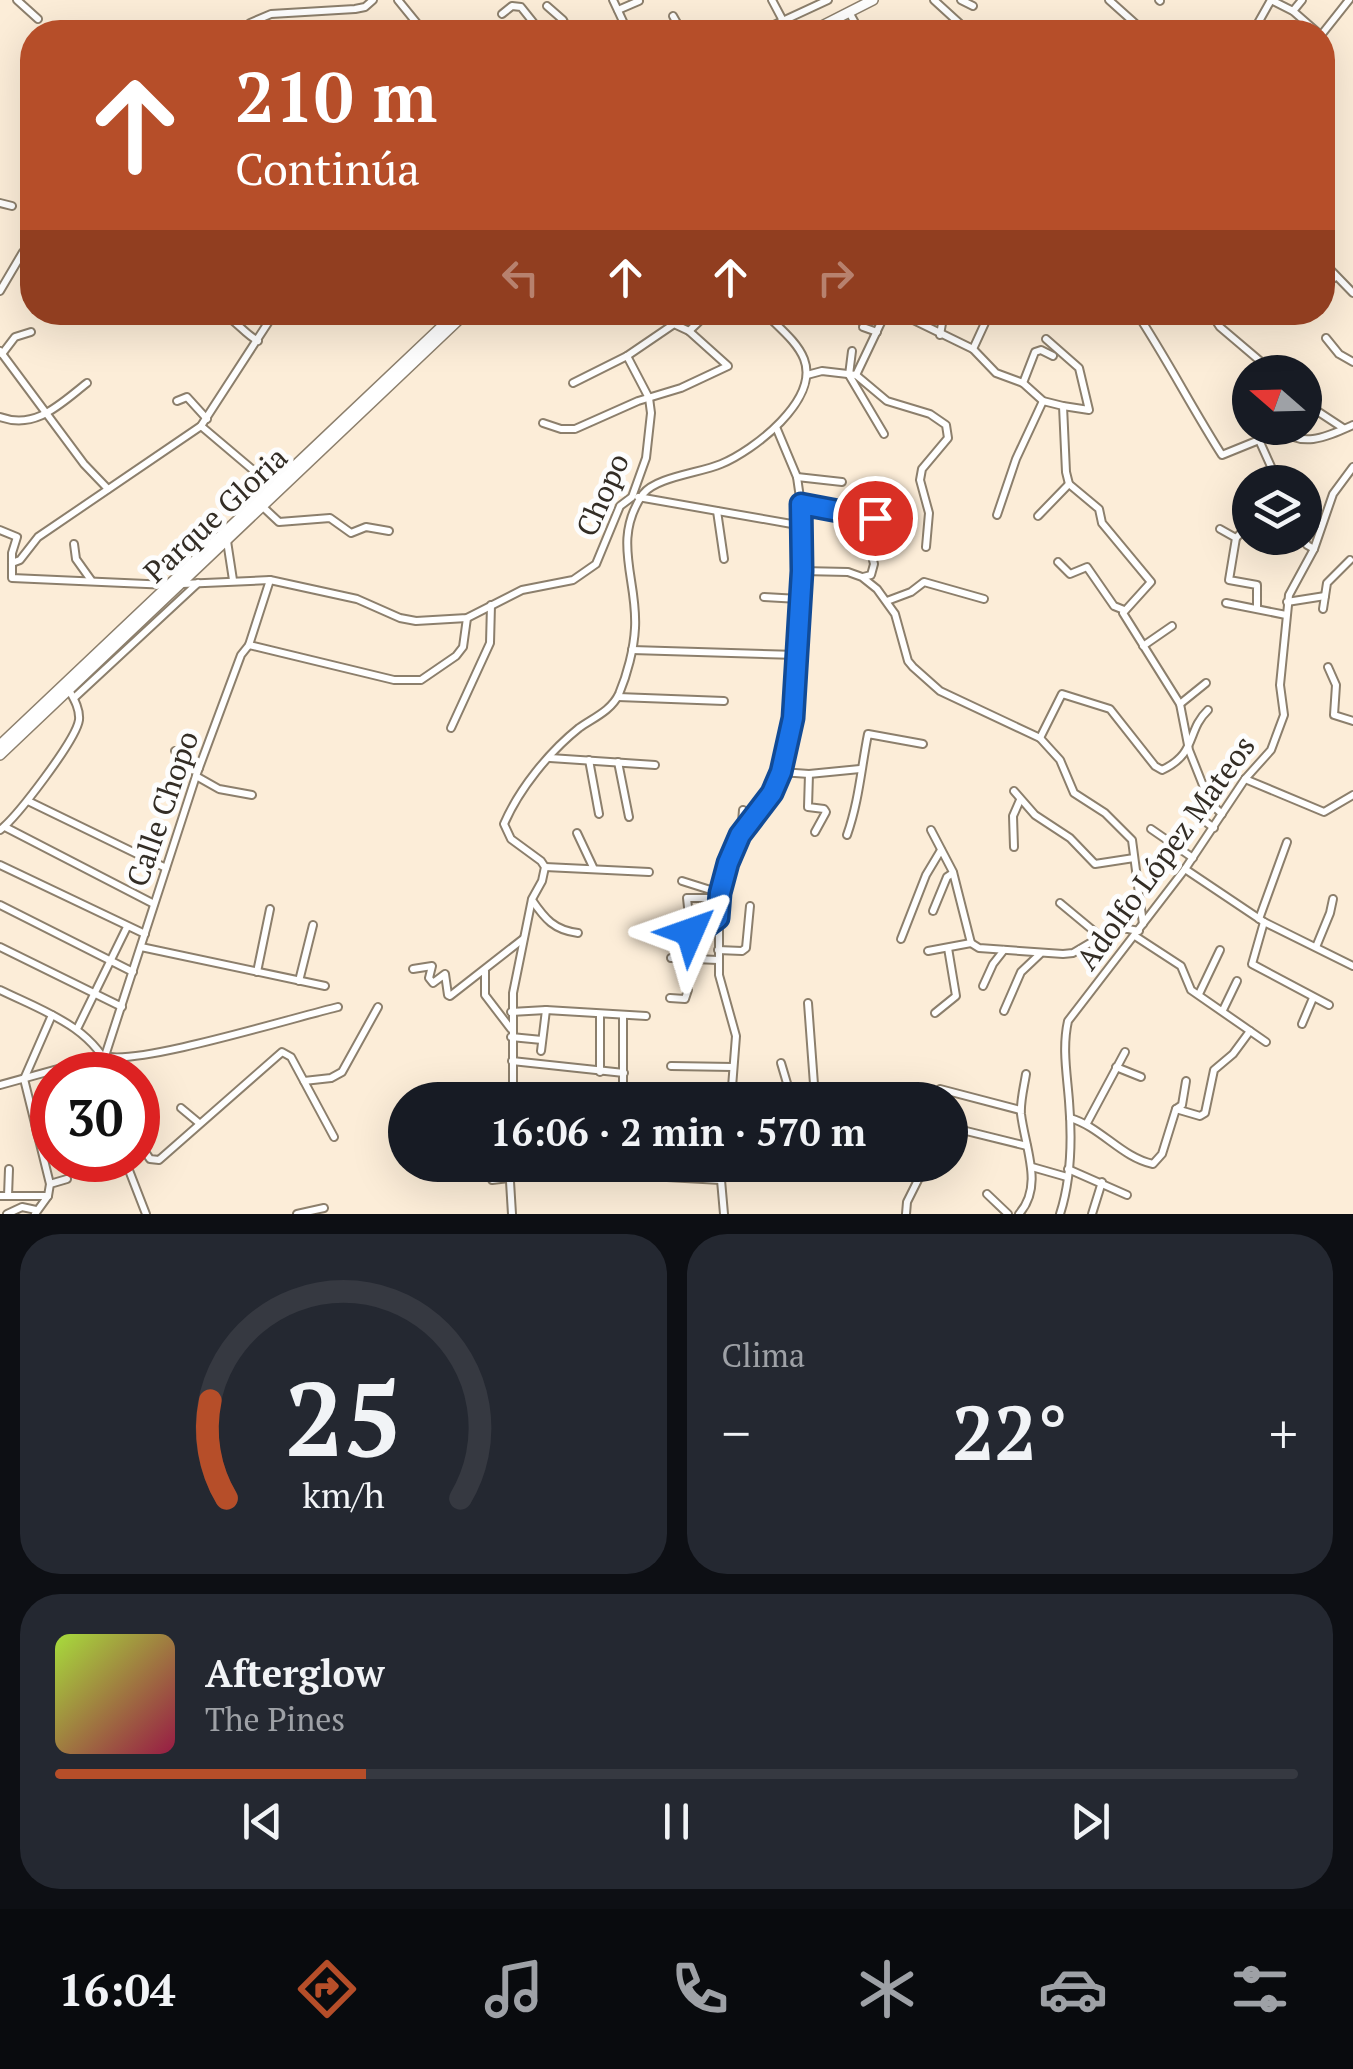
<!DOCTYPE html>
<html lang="es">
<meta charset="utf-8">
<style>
:root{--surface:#171b24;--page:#242831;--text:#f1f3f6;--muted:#9ea1a6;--line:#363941;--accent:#b64e29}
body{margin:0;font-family:"PT Serif",serif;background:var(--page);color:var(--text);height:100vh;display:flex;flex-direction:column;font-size:38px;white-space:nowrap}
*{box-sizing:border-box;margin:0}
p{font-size:32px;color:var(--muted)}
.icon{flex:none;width:55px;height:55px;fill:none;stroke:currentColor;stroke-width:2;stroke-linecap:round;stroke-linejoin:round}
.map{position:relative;height:1214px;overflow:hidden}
.panel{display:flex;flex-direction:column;gap:20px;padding:20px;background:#0d0f14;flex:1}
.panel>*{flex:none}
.top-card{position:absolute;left:20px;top:20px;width:1315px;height:305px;border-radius:40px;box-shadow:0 10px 40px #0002;background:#b64e29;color:#fff;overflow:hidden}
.needle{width:65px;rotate:290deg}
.tools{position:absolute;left:1232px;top:355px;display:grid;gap:20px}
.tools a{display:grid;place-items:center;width:90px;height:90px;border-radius:50%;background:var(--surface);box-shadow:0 10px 40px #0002;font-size:50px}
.speed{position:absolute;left:30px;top:1052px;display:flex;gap:20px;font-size:50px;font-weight:700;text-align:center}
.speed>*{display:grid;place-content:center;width:130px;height:130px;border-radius:50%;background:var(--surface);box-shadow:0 10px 40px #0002;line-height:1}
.speed .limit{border:15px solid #d22;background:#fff;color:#111}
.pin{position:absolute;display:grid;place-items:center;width:85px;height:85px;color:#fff;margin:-42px;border:5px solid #fff;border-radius:50%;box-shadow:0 2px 10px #0007}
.me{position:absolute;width:110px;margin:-55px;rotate:47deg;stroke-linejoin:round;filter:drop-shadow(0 0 8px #0008)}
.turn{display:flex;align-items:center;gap:35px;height:210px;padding:0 50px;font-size:45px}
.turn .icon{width:130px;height:130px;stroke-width:2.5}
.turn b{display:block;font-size:70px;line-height:85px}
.lanes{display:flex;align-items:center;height:95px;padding:0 50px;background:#0003;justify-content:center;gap:50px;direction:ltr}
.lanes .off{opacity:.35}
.big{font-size:75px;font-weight:800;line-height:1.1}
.panel .widget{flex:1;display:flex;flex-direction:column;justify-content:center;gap:15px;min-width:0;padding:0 35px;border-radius:40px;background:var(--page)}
.panel .dial{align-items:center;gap:0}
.dial svg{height:260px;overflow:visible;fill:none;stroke:var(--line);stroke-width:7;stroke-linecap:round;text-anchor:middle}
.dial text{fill:var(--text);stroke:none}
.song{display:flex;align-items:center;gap:30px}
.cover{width:120px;height:120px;border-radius:15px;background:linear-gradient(135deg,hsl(80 70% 55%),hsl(340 70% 35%))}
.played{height:10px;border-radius:5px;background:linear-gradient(90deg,var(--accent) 25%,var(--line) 25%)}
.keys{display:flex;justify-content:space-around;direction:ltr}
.heat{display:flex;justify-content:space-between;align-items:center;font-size:55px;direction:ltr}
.panel .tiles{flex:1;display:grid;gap:20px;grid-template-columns:1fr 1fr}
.widget:last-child{grid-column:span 2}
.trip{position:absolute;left:388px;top:1082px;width:580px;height:100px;border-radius:50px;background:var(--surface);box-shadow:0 10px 40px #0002;font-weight:800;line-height:100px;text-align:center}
.dock{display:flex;height:160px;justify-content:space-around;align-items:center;background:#090b0e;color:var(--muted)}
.dock .icon{width:70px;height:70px}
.dock .selected{color:var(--accent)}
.dock b{font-size:45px;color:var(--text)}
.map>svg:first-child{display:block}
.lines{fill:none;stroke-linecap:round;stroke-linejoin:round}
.minor-casing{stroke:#8c7f6c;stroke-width:10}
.major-casing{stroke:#8c7f6c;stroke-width:12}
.minor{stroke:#fff;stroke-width:6}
.major{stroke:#fff;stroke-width:9}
.route-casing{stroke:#114b97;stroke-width:25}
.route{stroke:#1a73e8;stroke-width:18}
.labels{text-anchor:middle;stroke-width:10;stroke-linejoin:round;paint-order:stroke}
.street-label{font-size:30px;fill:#332d25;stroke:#fdfdfd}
</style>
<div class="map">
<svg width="1353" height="1214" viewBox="0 0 1353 1214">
<rect width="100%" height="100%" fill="#fcedd8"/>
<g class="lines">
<g class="minor-casing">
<g id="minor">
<path d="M17,0L38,19"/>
<path d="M398,0L424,32"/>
<path d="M613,0L628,32"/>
<path d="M772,0L789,32"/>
<path d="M934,0L969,32"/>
<path d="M961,0L973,6"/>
<path d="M1109,0L1138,26"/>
<path d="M1159,0L1160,1"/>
<path d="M547,6L563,20L569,32"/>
<path d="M618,10L639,1"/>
<path d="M1293,11L1302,0"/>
<path d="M849,12L860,32"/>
<path d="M502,14L512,6L521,7L541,32"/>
<path d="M673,16L682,32"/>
<path d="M250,23L271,14L355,9L365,7L373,0"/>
<path d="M759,32L828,0"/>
<path d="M1253,32L1271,0L1293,11L1317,32"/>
<path d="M1322,34L1349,0"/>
<path d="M0,203L12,206"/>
<path d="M1322,261L1353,293"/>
<path d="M1322,285L1336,277"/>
<path d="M0,291L23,252"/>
<path d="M219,312C237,320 242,332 258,341"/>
<path d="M897,312L973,349L996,373L1023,383L1043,401L1063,406L1066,472L1069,484L1099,509L1102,523L1151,582L1123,613L1180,704L1189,750L1210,803L1222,814"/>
<path d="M1136,312C1167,359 1192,408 1222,455L1259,440L1270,428"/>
<path d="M1210,312L1220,327L1273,372"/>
<path d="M863,327L877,332"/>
<path d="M689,331L709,312"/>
<path d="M940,335L944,312"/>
<path d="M1326,338L1339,354L1353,362"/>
<path d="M1046,339L1079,368L1089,410L1063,406"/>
<path d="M973,349L990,312"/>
<path d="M0,351L84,464L108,489"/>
<path d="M852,351L849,375L884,434"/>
<path d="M2,354L15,337L31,332"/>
<path d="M807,375L822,371L856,375L887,401L930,414L946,425L948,438L922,469L920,480L929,513L926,547"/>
<path d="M856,375L886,312"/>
<path d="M1023,383L1035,352L1041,350L1053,356"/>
<path d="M177,401L187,397L207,419"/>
<path d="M1305,403L1343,428"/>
<path d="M0,417C36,430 60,404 87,383"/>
<path d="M543,423L561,429H575L638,401L681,388L728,366L689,331L674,324L627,356L573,383"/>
<path d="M201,426L272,486"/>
<path d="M1276,428C1303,448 1324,438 1353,425"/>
<path d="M1259,440L1278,482"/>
<path d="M797,477L842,482"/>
<path d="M638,497L803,526"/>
<path d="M801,504L912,526"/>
<path d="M262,506L279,522L330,518L351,533L366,527L389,531"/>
<path d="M717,511L724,559"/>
<path d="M997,515L1016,459L1043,401"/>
<path d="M1038,516L1069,484"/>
<path d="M1220,529L1236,538L1229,580L1257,585V607"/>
<path d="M0,530L17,537L12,553V578L169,585"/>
<path d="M1236,538L1249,525"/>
<path d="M1304,538L1307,545L1314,549"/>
<path d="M227,541L233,580"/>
<path d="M74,544L76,559L91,580"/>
<path d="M1058,562L1070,574L1087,567L1114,606L1124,610"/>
<path d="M12,563L20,560L38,537L201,426L275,312"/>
<path d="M802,571L848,572L862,577L877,589L895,614L908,661L913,667L940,691L1040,738L1060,760L1074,793L1105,813L1132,840L1143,924"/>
<path d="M863,577L871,575L874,564L872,556L883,550"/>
<path d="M182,584L270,580L357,599L400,618L416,621L467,618L522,590L573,580L596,564L620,506L632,497L646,458L651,413L649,398L627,356"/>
<path d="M764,597L799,599"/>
<path d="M887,601L911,592L924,582L984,599"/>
<path d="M1287,602L1325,596"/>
<path d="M1226,603L1286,615"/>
<path d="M1323,609L1327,583L1350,560"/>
<path d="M249,645L394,680H421L456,656L463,647L467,618"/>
<path d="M1143,646L1172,626"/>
<path d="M632,650L797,655"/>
<path d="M1328,667L1336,685L1334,715L1353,721"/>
<path d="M618,697L724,701"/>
<path d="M74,698L198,583"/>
<path d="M1180,704L1206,683"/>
<path d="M451,728L490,643L491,605"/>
<path d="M1040,738L1062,694L1110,709L1155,766L1162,770C1198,753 1186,731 1208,710"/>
<path d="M175,751L199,768"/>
<path d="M550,758L655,765"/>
<path d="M589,760L599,814"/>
<path d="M618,762L629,817"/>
<path d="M781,772L809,774L860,769"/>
<path d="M809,774L808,807L824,809L826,812L815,832"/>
<path d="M196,776L219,789L252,795"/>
<path d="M1245,779L1324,812L1353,795"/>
<path d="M1014,791L1035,815L1070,838L1095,864L1134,858"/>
<path d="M28,801L166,868"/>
<path d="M1191,811L1214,828"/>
<path d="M5,827L154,904"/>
<path d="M1151,829L1193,858"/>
<path d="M0,830C17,817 76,740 79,720C80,709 74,699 69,690"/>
<path d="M931,830L953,872L971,943"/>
<path d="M577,833L593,867"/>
<path d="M741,834L743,810"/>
<path d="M847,835C859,801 861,769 868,734L923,744"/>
<path d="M1014,847L1013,816L1020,800"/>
<path d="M0,865L145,934"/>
<path d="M545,867L649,872"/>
<path d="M1185,869L1264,922L1353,966"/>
<path d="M682,881L720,893"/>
<path d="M532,900C545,919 554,930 578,933"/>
<path d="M1060,903L1101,937"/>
<path d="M0,905L133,972"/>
<path d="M933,911L947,877L953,873"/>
<path d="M717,918L691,935L687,898H719"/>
<path d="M1259,919L1287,842"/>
<path d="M1264,922L1252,964L1329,1005"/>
<path d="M1135,936L1181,966L1191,990L1266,1042"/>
<path d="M901,939L926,875L941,850"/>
<path d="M971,943L979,948L1063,954L1073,953L1117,927L1139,931"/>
<path d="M0,947L122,1007"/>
<path d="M141,947L325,986"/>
<path d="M1316,947L1330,913L1333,899"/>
<path d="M718,950L742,951L746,948L750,906"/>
<path d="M928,951L971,943"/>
<path d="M671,958L718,960"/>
<path d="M413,969L432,966L429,978L433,983L445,974L448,995L450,996L523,939"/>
<path d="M485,971V995L511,1029"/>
<path d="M257,972L270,909"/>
<path d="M299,981L313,925"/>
<path d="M983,986L993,964L1004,950"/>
<path d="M0,990C43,1011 94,1027 112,1075"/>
<path d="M1199,994L1220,950"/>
<path d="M670,998L685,999L688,990L680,969L684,957"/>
<path d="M808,1003L815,1098"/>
<path d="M1223,1010L1237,981"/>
<path d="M1004,1011L1021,972L1040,954"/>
<path d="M511,1012L546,1010L646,1016"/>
<path d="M935,1013L956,996L948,948"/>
<path d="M600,1014V1072"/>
<path d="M623,1015V1100"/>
<path d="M1302,1024L1313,998"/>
<path d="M78,1027L127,927"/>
<path d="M511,1037L542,1040"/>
<path d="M541,1051L546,1010"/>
<path d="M105,1056L196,776L241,655L249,645L270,580"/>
<path d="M512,1061L624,1073"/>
<path d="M781,1063L792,1100"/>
<path d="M671,1066L733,1067"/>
<path d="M1116,1067L1141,1077"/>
<path d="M304,1081L331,1078L342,1072L378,1007"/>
<path d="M0,1085L105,1056C137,1066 295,1017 338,1007"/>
<path d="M940,1089L1020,1110"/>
<path d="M813,1099L835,1092L867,1100"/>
<path d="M513,1100V993L532,899L542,881L545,867L541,861L511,839L504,824C519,789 549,752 579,728C593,718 611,711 619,694C627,675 634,649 635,628C638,580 611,540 643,494C656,477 700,473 721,464C753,451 820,400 804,359C797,341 777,326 764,312"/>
<path d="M731,1100L736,1036L719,975V898L740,835L772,793L781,772L793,718L797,655L804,526L797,477L776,427"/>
<path d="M181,1108L199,1123"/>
<path d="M1176,1109L1200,1116L1205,1113L1214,1070L1233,1054L1250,1031"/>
<path d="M1070,1118C1101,1127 1121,1157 1153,1164L1162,1154L1176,1109L1182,1105L1186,1081"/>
<path d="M1087,1123L1125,1052"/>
<path d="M950,1127L1027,1146"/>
<path d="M138,1142L150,1159L159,1160L282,1052L291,1057L334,1137"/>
<path d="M125,1160L146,1214"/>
<path d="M509,1165L512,1214"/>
<path d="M1032,1167L1067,1177"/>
<path d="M1068,1169L1127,1195"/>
<path d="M667,1177L721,1180"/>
<path d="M492,1180L509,1178"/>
<path d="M50,1184L24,1079L52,1015"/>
<path d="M987,1194L1008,1214"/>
<path d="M0,1196H48"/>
<path d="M8,1196L9,1169"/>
<path d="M7,1214L22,1207L36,1210"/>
<path d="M35,1214L48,1196L50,1184L67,1179"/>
<path d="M297,1214L324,1208"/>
<path d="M724,1214L721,1180L728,1165"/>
<path d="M906,1214L907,1202L919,1178"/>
<path d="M1019,1214C1044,1186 1025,1148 1021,1114C1020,1102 1024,1087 1026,1074"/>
<path d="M1060,1214C1071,1180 1072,1137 1069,1101C1067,1074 1062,1048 1068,1021L1185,869L1245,779L1271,750L1284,715L1280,685L1289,595L1314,549L1333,494L1353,467"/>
<path d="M1092,1214L1102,1182"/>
</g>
</g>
<g class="major-casing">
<g id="major">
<path d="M810,32L873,0"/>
<path d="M0,745L457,312"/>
<path d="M0,755L467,312"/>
</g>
</g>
<use href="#minor" class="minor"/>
<use href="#major" class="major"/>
</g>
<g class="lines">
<g class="route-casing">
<path id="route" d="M690,932L694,936L718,918L720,893L728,863L740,835L772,793L781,772L793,718L802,571L801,504L875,518"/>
</g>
<use href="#route" class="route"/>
</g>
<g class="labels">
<g class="street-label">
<text transform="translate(603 495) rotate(-66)" y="10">Chopo</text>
<text transform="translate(216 515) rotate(-43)" y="10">Parque Gloria</text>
<text transform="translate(163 809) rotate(-71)" y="10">Calle Chopo</text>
<text transform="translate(1166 853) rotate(-54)" y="10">Adolfo López Mateos</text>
</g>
</g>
</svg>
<div class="tools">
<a><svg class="needle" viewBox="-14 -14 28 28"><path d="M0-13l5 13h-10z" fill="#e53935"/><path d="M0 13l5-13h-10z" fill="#9ea1a6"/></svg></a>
<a><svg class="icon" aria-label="layers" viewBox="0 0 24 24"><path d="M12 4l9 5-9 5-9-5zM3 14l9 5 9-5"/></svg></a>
</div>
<div class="speed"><div class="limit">30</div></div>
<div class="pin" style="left:875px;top:518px;background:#d93025"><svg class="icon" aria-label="arrive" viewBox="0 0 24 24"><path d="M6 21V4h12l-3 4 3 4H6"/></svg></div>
<svg class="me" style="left:690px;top:932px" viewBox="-20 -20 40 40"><path d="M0-17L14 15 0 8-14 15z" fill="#1a73e8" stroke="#fff" stroke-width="4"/></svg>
<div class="trip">16:06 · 2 min · 570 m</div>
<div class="top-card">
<div class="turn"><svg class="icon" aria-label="ahead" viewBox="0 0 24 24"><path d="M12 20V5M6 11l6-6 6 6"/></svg><div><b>210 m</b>Continúa</div></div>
<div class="lanes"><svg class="icon off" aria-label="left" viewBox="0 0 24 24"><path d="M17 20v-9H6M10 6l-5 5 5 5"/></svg><svg class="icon" aria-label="ahead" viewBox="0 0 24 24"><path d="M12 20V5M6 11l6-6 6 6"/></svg><svg class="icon" aria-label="ahead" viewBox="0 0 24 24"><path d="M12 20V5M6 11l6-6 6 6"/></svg><svg class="icon off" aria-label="right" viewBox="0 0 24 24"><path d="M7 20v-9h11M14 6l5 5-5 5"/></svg></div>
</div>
</div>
<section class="panel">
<div class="tiles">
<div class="widget dial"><svg viewBox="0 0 100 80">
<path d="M14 69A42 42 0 1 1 86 69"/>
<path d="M14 69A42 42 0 0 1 9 39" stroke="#b64e29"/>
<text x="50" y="56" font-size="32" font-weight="700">25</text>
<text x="50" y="72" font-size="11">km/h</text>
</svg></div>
<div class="widget"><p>Clima</p>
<div class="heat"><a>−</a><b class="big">22°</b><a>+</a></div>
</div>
<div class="widget">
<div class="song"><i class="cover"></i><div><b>Afterglow</b><p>The Pines</p></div></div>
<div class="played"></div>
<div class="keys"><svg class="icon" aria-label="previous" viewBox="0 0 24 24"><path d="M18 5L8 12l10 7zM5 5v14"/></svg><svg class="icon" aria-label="pause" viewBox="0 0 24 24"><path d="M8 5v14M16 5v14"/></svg><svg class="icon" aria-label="next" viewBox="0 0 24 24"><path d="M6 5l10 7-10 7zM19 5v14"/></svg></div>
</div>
</div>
</section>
<nav class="dock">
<b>16:04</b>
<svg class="icon selected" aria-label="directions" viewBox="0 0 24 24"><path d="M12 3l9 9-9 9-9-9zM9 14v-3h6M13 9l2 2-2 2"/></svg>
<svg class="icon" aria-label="music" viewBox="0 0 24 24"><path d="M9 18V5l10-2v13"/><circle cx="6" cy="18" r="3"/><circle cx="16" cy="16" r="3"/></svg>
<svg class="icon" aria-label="phone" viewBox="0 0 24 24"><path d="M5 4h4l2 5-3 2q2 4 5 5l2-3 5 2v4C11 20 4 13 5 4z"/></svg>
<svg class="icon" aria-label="climate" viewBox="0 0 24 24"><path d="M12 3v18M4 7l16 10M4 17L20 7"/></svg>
<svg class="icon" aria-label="car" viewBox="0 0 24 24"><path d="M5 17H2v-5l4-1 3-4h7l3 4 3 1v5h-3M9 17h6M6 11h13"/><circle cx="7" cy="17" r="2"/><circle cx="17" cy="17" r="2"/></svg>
<svg class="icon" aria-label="filters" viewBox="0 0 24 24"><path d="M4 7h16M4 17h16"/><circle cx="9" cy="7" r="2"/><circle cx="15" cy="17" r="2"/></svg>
</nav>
